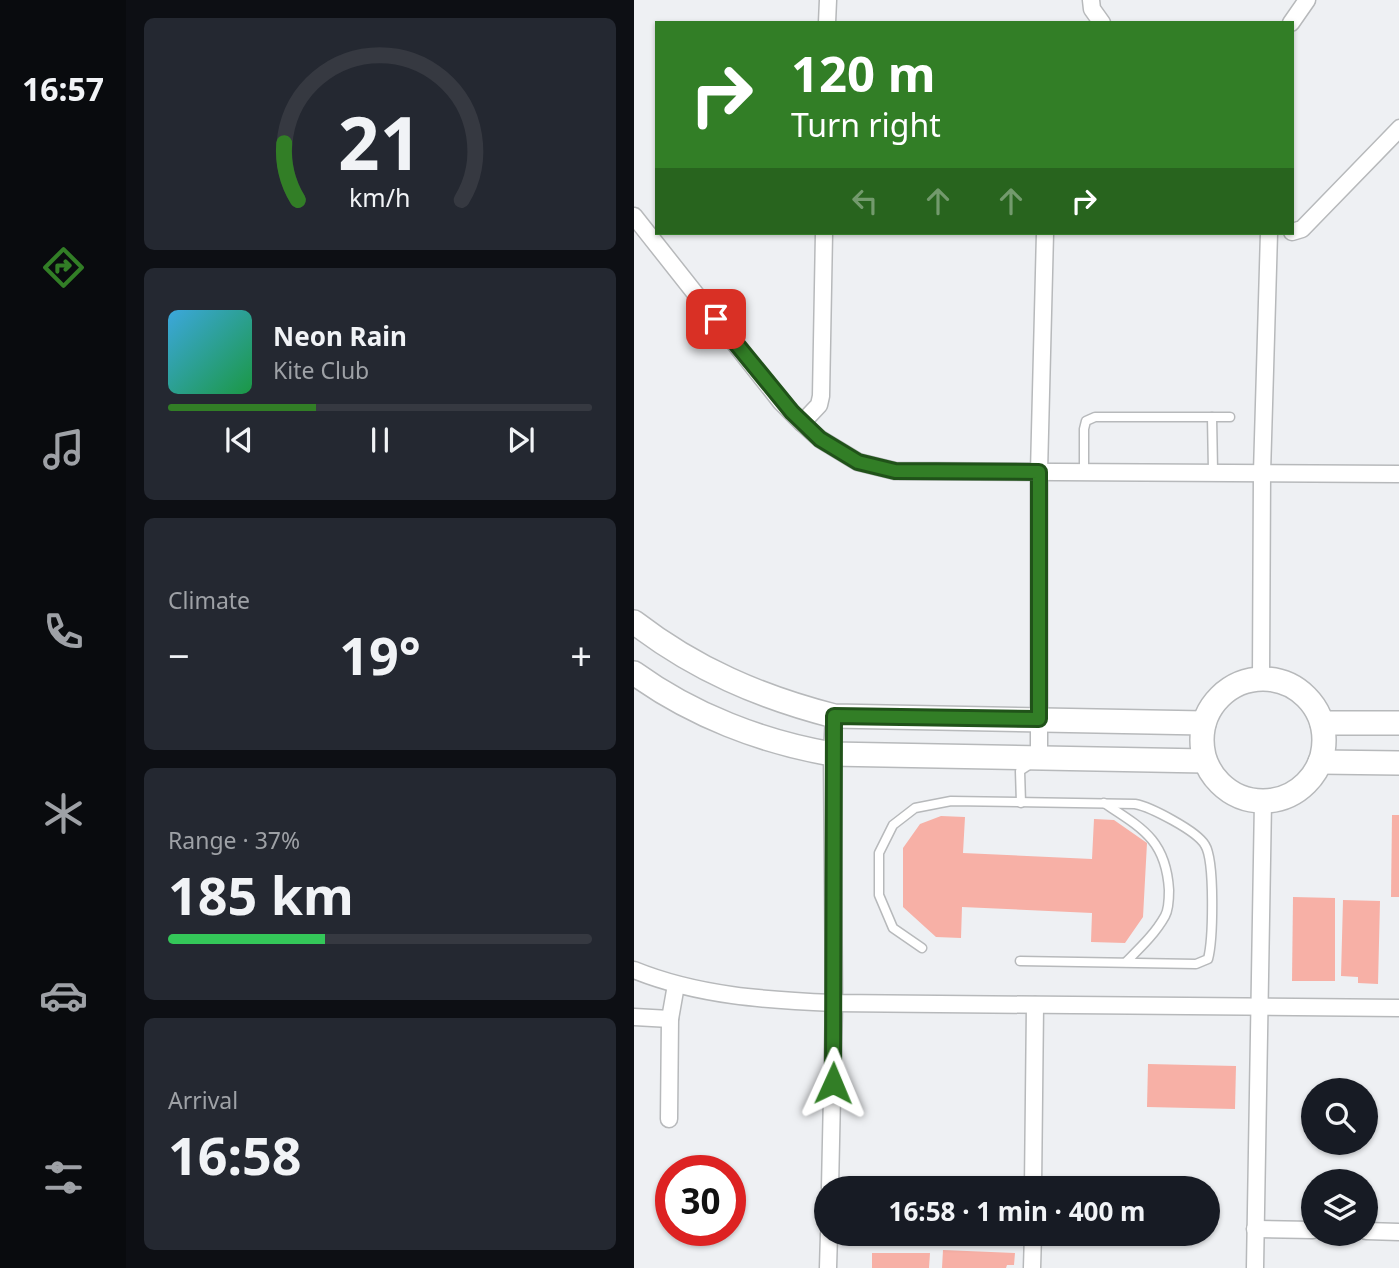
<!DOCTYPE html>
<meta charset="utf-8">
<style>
:root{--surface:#171b24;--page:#242831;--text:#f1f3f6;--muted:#9ea1a6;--line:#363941;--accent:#327e26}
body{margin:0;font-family:"Noto Sans",sans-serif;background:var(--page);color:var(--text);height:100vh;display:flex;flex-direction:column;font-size:26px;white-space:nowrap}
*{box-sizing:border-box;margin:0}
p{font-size:23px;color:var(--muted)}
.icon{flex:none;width:38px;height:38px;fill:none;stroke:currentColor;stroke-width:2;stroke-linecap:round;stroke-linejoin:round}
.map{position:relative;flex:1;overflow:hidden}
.sheet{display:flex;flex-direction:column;gap:18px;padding:18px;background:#0d0f14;width:508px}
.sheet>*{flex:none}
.top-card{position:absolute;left:21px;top:21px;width:639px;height:214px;border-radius:0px;box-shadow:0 2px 5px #0004;background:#327e26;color:#fff;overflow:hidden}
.buttons{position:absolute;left:667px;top:1078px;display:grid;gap:14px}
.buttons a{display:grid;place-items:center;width:77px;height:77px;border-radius:50%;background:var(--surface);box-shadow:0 2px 5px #0004;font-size:35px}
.speed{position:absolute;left:21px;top:1155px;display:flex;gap:14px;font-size:35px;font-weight:700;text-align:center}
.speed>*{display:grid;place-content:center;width:91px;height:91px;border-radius:50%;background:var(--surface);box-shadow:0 2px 5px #0004;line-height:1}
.speed .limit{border:10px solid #d22;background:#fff;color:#111}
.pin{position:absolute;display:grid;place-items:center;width:60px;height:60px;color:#fff;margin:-30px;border-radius:14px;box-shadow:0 4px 10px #0006}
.me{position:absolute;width:77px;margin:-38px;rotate:1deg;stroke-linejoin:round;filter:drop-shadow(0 0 5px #0008)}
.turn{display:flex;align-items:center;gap:24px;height:147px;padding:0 21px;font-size:32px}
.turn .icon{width:91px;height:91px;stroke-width:2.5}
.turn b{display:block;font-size:49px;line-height:60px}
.lanes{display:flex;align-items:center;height:66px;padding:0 21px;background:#0003;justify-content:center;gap:35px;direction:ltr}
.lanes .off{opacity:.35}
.big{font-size:52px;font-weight:700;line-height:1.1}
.sheet .tile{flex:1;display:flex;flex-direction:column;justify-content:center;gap:10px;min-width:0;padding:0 24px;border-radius:10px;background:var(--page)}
.sheet .dial{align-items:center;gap:0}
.dial svg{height:182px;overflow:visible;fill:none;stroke:var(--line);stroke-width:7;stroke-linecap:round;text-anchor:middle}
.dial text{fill:var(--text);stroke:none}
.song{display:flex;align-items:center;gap:21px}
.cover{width:84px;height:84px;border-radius:10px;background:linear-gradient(135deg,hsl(200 70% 55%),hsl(140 70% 35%))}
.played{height:7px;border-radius:4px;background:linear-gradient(90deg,var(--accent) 35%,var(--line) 35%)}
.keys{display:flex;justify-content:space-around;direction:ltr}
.heat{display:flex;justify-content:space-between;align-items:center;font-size:38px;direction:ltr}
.charge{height:10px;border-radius:5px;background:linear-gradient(90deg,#34c759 37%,var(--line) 0)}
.trip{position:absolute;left:180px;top:1176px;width:406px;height:70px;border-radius:35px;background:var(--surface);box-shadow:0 2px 5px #0004;font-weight:700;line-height:70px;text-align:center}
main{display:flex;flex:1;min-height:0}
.menu{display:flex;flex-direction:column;width:126px;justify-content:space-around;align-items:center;background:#090b0e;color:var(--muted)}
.menu .icon{width:49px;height:49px}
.menu .on{color:var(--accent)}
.menu b{font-size:32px;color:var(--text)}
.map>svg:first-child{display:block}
.building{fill:#f7b0a6}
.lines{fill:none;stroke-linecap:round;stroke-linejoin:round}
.lane-casing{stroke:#b7b9bb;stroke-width:11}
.street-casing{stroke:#b7b9bb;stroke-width:19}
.secondary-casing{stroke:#b7b9bb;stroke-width:26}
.lane{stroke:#fff;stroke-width:8}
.street{stroke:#fff;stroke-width:16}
.secondary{stroke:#fff;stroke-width:23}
.route-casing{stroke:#205219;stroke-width:18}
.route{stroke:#327e26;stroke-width:12}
</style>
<main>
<nav class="menu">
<b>16:57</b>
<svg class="icon on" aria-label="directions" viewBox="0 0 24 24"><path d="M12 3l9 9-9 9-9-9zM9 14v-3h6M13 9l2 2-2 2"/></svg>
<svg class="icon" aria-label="music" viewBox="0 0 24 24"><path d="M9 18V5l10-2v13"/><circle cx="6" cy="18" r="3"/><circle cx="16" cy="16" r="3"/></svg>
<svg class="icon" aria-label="phone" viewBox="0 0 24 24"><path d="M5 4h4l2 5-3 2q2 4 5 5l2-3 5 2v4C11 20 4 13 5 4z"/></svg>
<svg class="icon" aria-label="climate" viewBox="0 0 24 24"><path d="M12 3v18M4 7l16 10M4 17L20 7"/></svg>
<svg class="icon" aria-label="car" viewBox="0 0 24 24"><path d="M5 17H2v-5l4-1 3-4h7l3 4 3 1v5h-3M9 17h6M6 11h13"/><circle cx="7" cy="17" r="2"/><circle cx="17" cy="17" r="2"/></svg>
<svg class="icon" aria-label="filters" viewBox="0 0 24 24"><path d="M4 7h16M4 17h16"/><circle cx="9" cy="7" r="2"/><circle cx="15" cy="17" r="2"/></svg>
</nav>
<section class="sheet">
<div class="tile dial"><svg viewBox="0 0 100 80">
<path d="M14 69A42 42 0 1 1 86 69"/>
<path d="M14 69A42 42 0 0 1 8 44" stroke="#327e26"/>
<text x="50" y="56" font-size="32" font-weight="700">21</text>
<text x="50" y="72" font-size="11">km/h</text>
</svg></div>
<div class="tile">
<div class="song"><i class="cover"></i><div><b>Neon Rain</b><p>Kite Club</p></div></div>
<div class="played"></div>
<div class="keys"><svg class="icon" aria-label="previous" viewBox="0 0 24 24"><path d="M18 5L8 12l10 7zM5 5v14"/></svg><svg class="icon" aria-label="pause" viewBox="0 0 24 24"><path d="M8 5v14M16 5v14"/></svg><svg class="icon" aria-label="next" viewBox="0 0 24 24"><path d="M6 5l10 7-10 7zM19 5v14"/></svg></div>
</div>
<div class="tile"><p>Climate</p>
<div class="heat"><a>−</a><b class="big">19°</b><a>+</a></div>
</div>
<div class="tile"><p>Range · 37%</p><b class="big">185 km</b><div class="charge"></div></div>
<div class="tile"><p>Arrival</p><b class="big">16:58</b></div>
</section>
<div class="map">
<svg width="766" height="1268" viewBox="0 0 766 1268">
<rect width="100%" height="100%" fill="#eef0f3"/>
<g class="building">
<path d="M758,815H766V897H757Z"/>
<path d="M307,816L331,817L329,853L458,859L460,819L480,820L513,843L509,917L491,943L457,942L458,913L328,907L327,938L302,937L269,907V848L286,824Z"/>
<path d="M659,897L701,898V981H658Z"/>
<path d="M709,900L746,901L744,984L724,983V977L707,976Z"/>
<path d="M514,1064L602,1066L601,1109L513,1107Z"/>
<path d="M309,1250L381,1253L380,1265H373L372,1268H308Z"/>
<path d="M238,1253H296L295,1268H238Z"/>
</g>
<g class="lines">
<g class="lane-casing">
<g id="lane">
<path d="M578,417L579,471"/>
<path d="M450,471V429L452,421L461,417H596"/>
<path d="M387,803L386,771L398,763"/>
<path d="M470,803C508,828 532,840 535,890C535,898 535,909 531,916C521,934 506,948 492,962"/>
<path d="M288,948L259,928L245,895V853L259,825L281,808L317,801L501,804C517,807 563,831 571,845C581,861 579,940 574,959L562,964L386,961"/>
</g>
</g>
<g class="street-casing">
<g id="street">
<path d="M457,0L458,9L468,23"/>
<path d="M193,23L194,0"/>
<path d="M657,23L673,0"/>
<path d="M0,216L147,402L168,423L186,439L224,462L261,471L766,474"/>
<path d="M658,232L668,229L766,128"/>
<path d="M168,423L185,405L187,396L190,233"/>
<path d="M627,678L628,473L635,233"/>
<path d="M405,758V472L411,233"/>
<path d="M0,970C64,996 132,1000 200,1003L766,1008"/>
<path d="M0,1017L36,1019"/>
<path d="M35,1119L36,1019L42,985"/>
<path d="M196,1188L200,1003L198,754L200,716"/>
<path d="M399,1188L401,1005"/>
<path d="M621,1229L679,1230"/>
<path d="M732,1231L766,1232"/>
<path d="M194,1268L195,1234"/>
<path d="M398,1268L399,1234"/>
<path d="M621,1268L629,801"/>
</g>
</g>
<g class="secondary-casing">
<g id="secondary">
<path d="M0,622C61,669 126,697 200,716L570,723"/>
<path d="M0,673C58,715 128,742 198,754L571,761"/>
<circle cx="629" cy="740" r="61"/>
<path d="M688,723H766"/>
<path d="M686,762L766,763"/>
</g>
</g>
<use href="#lane" class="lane"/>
<use href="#street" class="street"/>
<use href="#secondary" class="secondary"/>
</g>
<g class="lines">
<g class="route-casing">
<path id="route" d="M82,319L158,412L186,439L224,462L261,471L405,472V719L200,716L199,1083"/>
</g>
<use href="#route" class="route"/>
</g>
</svg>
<div class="buttons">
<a><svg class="icon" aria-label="search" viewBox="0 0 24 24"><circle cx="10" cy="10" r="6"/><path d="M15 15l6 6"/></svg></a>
<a><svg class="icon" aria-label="layers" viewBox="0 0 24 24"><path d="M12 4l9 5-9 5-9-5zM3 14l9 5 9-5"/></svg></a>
</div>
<div class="speed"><div class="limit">30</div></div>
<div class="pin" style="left:82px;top:319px;background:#d93025"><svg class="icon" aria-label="arrive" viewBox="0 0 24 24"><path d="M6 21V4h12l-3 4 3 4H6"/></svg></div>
<svg class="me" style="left:199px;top:1083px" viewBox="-20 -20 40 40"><path d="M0-17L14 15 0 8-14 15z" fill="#327e26" stroke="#fff" stroke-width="4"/></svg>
<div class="trip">16:58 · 1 min · 400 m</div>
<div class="top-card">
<div class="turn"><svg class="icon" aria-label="right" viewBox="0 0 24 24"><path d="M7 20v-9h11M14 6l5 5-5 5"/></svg><div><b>120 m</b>Turn right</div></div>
<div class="lanes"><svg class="icon off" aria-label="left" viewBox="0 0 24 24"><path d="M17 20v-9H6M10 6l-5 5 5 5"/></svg><svg class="icon off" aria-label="ahead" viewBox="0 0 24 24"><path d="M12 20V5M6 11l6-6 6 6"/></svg><svg class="icon off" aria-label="ahead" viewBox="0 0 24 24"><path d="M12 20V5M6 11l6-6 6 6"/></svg><svg class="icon" aria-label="right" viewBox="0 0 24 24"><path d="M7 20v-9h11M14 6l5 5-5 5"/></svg></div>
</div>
</div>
</main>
